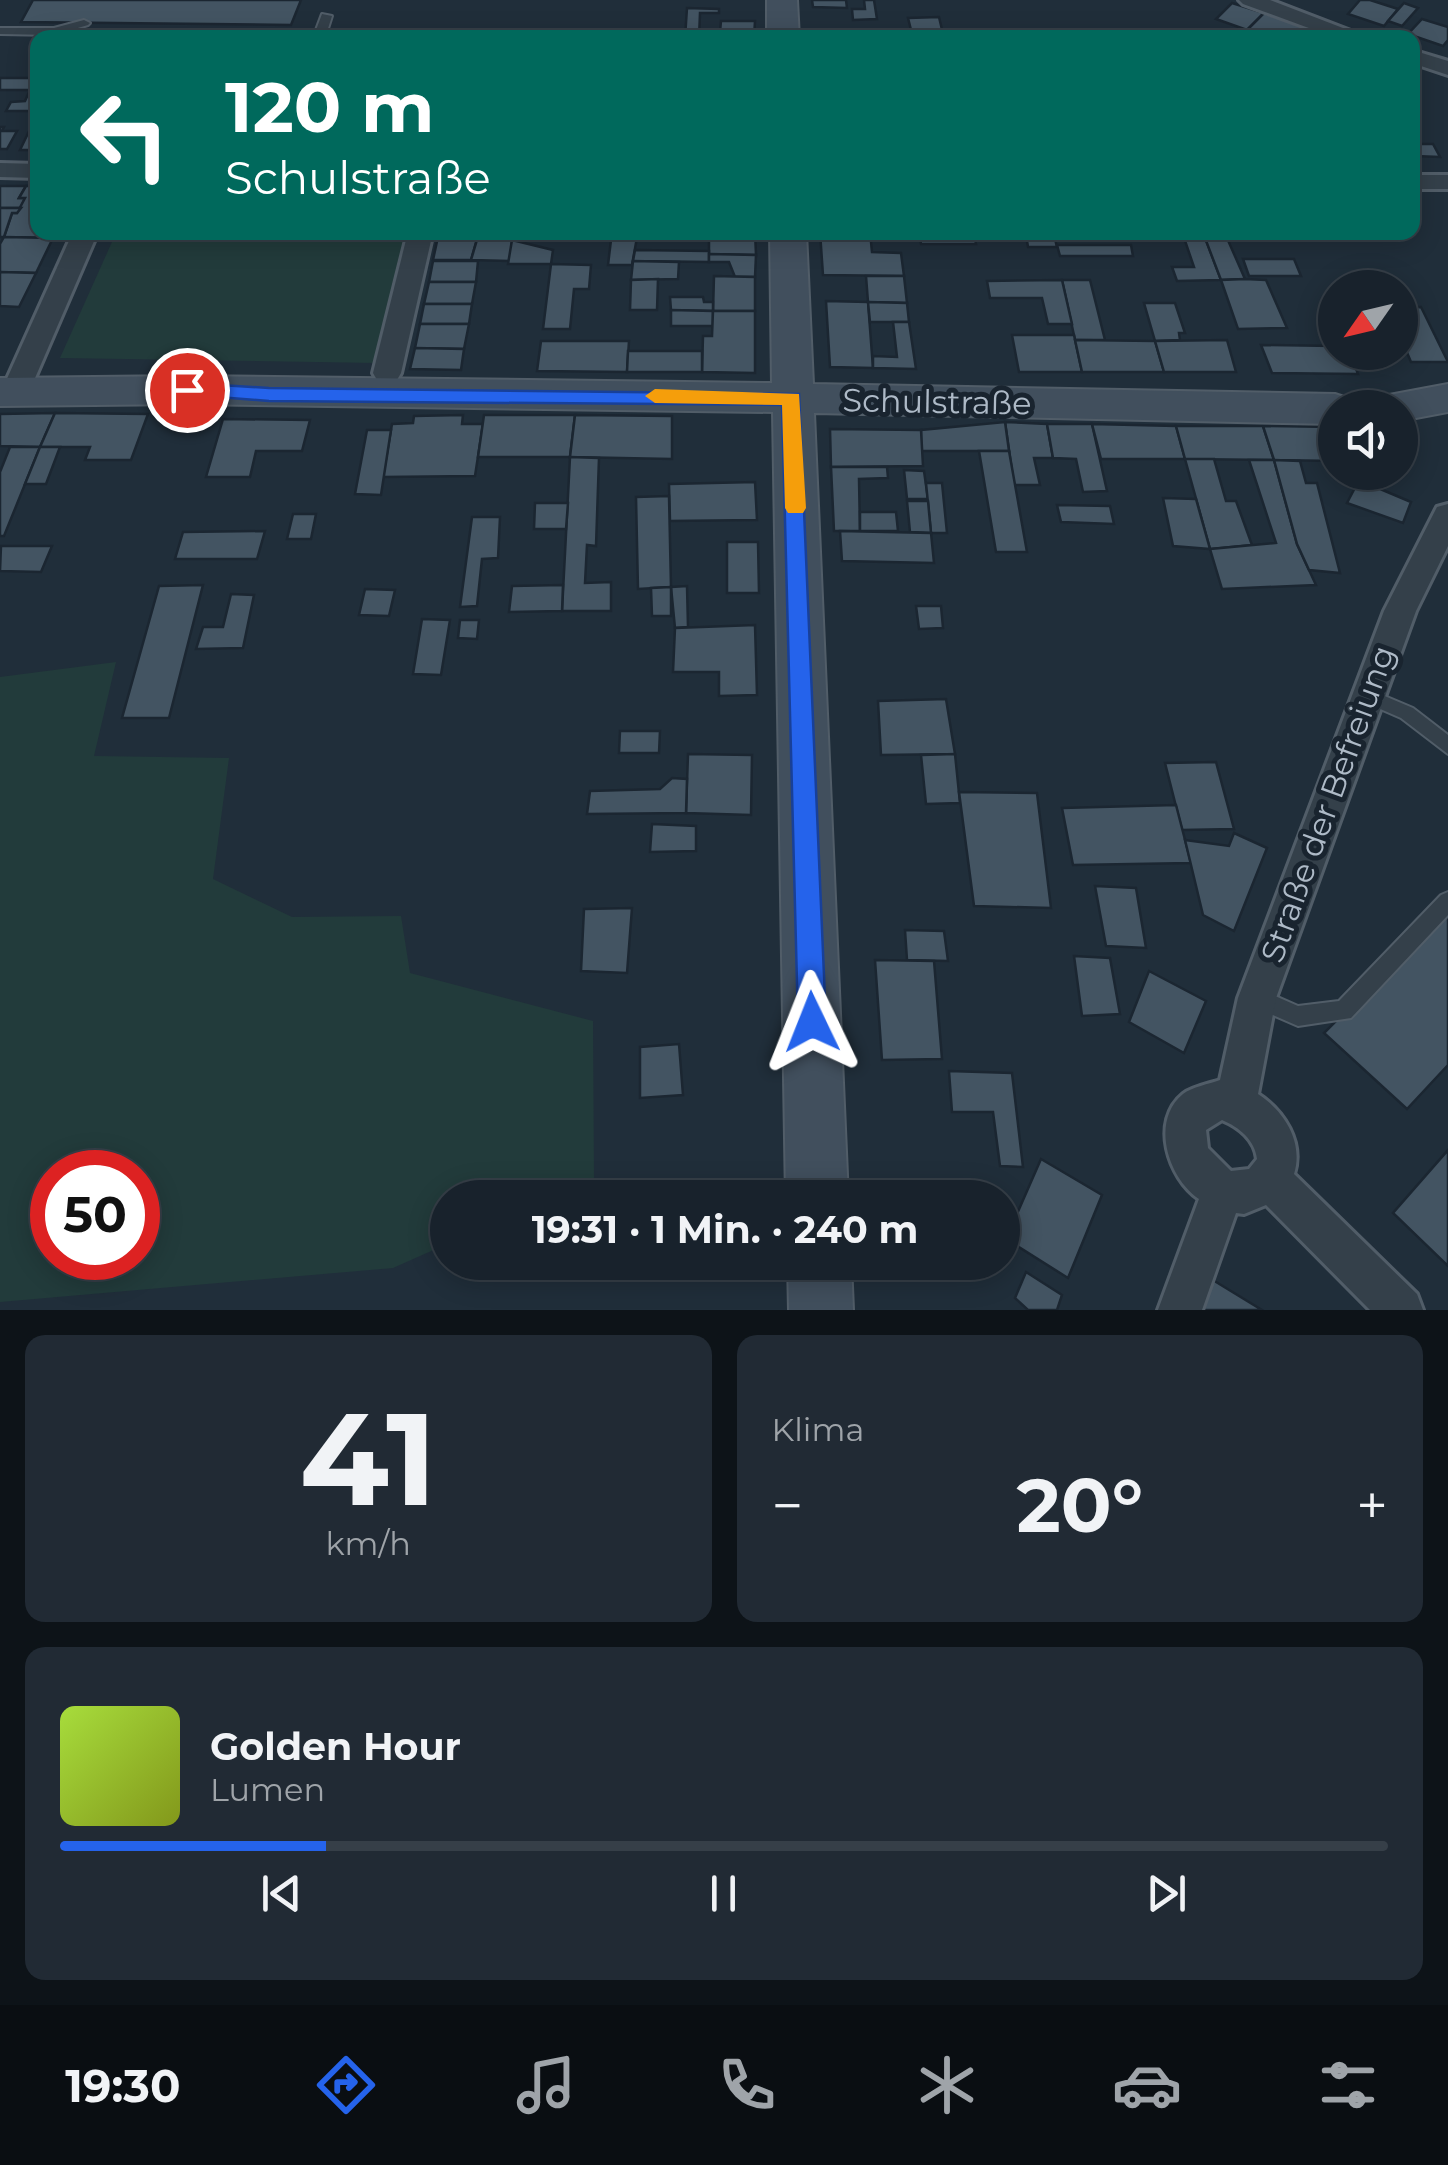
<!DOCTYPE html>
<html lang="de">
<meta charset="utf-8">
<style>
:root{--surface:#18222c;--page:#212a34;--text:#f1f3f6;--muted:#9fa4a9;--line:#363f48;--accent:#2563eb}
body{margin:0;font-family:Montserrat,sans-serif;background:var(--page);color:var(--text);height:100vh;display:flex;flex-direction:column;font-size:38px;white-space:nowrap}
*{box-sizing:border-box;margin:0}
p{font-size:32px;color:var(--muted)}
.icon{flex:none;width:55px;height:55px;fill:none;stroke:currentColor;stroke-width:2;stroke-linecap:round;stroke-linejoin:round}
.map{position:relative;height:1310px;overflow:hidden}
.details{display:flex;flex-direction:column;gap:25px;padding:25px;background:#0d1318;flex:1}
.details>*{flex:none}
.banner{position:absolute;left:30px;top:30px;width:1390px;height:210px;border-radius:20px;box-shadow:0 5px 25px #0003,0 0 0 2px var(--line);background:#00695c;color:#fff;overflow:hidden}
.needle{width:65px;rotate:236deg}
.fabs{position:absolute;left:1318px;top:270px;display:grid;gap:20px}
.fabs a{display:grid;place-items:center;width:100px;height:100px;border-radius:50%;background:var(--surface);box-shadow:0 5px 25px #0003,0 0 0 2px var(--line);font-size:50px}
.speed{position:absolute;left:30px;top:1150px;display:flex;gap:20px;font-size:50px;font-weight:700;text-align:center}
.speed>*{display:grid;place-content:center;width:130px;height:130px;border-radius:50%;background:var(--surface);box-shadow:0 5px 25px #0003,0 0 0 2px var(--line);line-height:1}
.speed .limit{border:15px solid #d22;background:#fff;color:#111}
.pin{position:absolute;display:grid;place-items:center;width:85px;height:85px;color:#fff;margin:-42px;border:5px solid #fff;border-radius:50%;box-shadow:0 2px 10px #0007}
.me{position:absolute;width:110px;margin:-55px;rotate:358deg;stroke-linejoin:round;filter:drop-shadow(0 0 8px #0008)}
.turn{display:flex;align-items:center;gap:35px;height:210px;padding:0 30px;font-size:45px}
.turn .icon{width:130px;height:130px;stroke-width:2.5}
.turn b{display:block;font-size:70px;line-height:85px}
.big{font-size:75px;font-weight:700;line-height:1.1}
.details .widget{flex:1;display:flex;flex-direction:column;justify-content:center;gap:15px;min-width:0;padding:0 35px;border-radius:20px;background:var(--page)}
.details .dial{align-items:center;gap:0}
.dial b{font-size:130px;line-height:1}
.song{display:flex;align-items:center;gap:30px}
.cover{width:120px;height:120px;border-radius:15px;background:linear-gradient(135deg,hsl(80 70% 55%),hsl(70 70% 35%))}
.played{height:10px;border-radius:5px;background:linear-gradient(90deg,var(--accent) 20%,var(--line) 20%)}
.keys{display:flex;justify-content:space-around;direction:ltr}
.heat{display:flex;justify-content:space-between;align-items:center;font-size:55px;direction:ltr}
.details .tiles{flex:1;display:grid;gap:25px;grid-template-columns:1fr 1fr}
.widget:last-child{grid-column:span 2}
.trip{position:absolute;left:430px;top:1180px;width:590px;height:100px;border-radius:50px;background:var(--surface);box-shadow:0 5px 25px #0003,0 0 0 2px var(--line);font-weight:700;line-height:100px;text-align:center}
.dock{display:flex;height:160px;justify-content:space-around;align-items:center;background:#0a0e12;color:var(--muted)}
.dock .icon{width:70px;height:70px}
.dock .active{color:var(--accent)}
.dock b{font-size:45px;color:var(--text)}
.map>svg:first-child{display:block}
.green{fill:#223b3b;fill-rule:evenodd}
.building{fill:#435462;stroke:#1b2631;stroke-width:2.5}
.lines{fill:none;stroke-linecap:round;stroke-linejoin:round}
.lane-casing{stroke:#515d68;stroke-width:4}
.street-casing{stroke:#515d68;stroke-width:6}
.secondary-casing{stroke:#515d68;stroke-width:4}
.lane{fill:#34404a;fill-rule:evenodd}
.street{fill:#34404a;fill-rule:evenodd}
.secondary{fill:#414f5d;fill-rule:evenodd}
.route{fill:#2563eb;stroke:#184099;stroke-width:2.5}
.slow{fill:#f59e0b}
.labels{text-anchor:middle;stroke-width:10;stroke-linejoin:round;paint-order:stroke}
.street-label{font-size:32px;fill:#aebac7;stroke:#19242f}
</style>
<div class="map">
<svg width="1448" height="1310" viewBox="0 0 1448 1310">
<rect width="100%" height="100%" fill="#202e3a"/>
<g class="green">
<path d="M116,233H409L377,363L60,358Z"/>
<path d="M116,662L94,756L229,758L213,879L292,917L401,916L410,973L593,1021L594,1179L552,1197L448,1198L447,1244L393,1268L0,1302V677ZM52,1172H138V1258H52Z"/>
</g>
<g class="building">
<path d="M33,0H301L291,25L21,22Z"/>
<path d="M812,0H846L847,8L813,7Z"/>
<path d="M864,0H874L877,19L853,20L852,9H865Z"/>
<path d="M1360,0H1370L1398,9L1384,26L1348,14Z"/>
<path d="M1232,3L1264,13L1247,30L1216,19Z"/>
<path d="M1404,3L1418,8L1402,26L1388,21Z"/>
<path d="M687,8L719,9V13H700L699,38H685Z"/>
<path d="M1264,13L1305,27L1295,38H1268L1247,30Z"/>
<path d="M939,17L944,38H913L908,18Z"/>
<path d="M1422,19L1448,27V40L1443,46L1408,34Z"/>
<path d="M721,21H755L754,38H707L708,32H720Z"/>
<path d="M0,78H38V111H6L11,102L25,101L30,90H0Z"/>
<path d="M32,125H38V150H20Z"/>
<path d="M0,127H4L2,131H17L7,149H0Z"/>
<path d="M1412,144H1433L1440,157L1414,156Z"/>
<path d="M0,186H26L19,198H25L21,208H0Z"/>
<path d="M26,186H38V232H55L53,238L4,237L12,213H17L25,198H19Z"/>
<path d="M0,208H21L17,213H12L4,237H0Z"/>
<path d="M439,232H479L471,260H433Z"/>
<path d="M621,232H638L632,265H608L611,240H620Z"/>
<path d="M709,232H755L756,255L709,254Z"/>
<path d="M820,232H870L872,252L901,253L904,276L823,275Z"/>
<path d="M919,232H974L976,244H921Z"/>
<path d="M1182,232H1203L1221,280L1177,281L1172,267H1194Z"/>
<path d="M479,233H513L510,261L471,260Z"/>
<path d="M1026,235H1054L1057,247H1028Z"/>
<path d="M4,237L53,238L36,273L0,272V244Z"/>
<path d="M1205,238H1227L1245,279L1221,280Z"/>
<path d="M512,240L553,250L551,264H508Z"/>
<path d="M1057,245H1131L1133,256H1060Z"/>
<path d="M635,250L709,251V262L633,261Z"/>
<path d="M709,254L756,255L755,277H735L729,262H709Z"/>
<path d="M1243,259H1294L1301,276H1249Z"/>
<path d="M433,261H478L476,282H429Z"/>
<path d="M633,261L679,262L678,279L631,280Z"/>
<path d="M551,264L591,265L589,289H574L570,329H543Z"/>
<path d="M0,272L36,273L19,307L0,306Z"/>
<path d="M714,276L755,277V311H713Z"/>
<path d="M866,276H904L907,303L868,302Z"/>
<path d="M658,279L657,310H630L631,280Z"/>
<path d="M1245,279L1266,280L1287,328L1238,329L1221,280Z"/>
<path d="M1062,280H1090L1105,340H1075Z"/>
<path d="M1062,280L1072,324H1048L1042,298H990L987,281Z"/>
<path d="M429,282H476L472,304H424Z"/>
<path d="M670,297H703L704,302H713V311L671,310Z"/>
<path d="M826,301L868,302L873,368L830,367Z"/>
<path d="M868,302L907,303L909,322H870Z"/>
<path d="M1144,303H1175L1185,333H1179L1180,340L1155,341Z"/>
<path d="M424,304H472L469,324H420Z"/>
<path d="M1421,307L1448,362H1411L1400,336V308Z"/>
<path d="M671,310L713,311V326H671Z"/>
<path d="M713,311H755V373L702,372L703,336H712Z"/>
<path d="M893,322H909L916,369L873,368V356L897,357Z"/>
<path d="M420,324H469L464,349L415,348Z"/>
<path d="M1012,335H1074L1082,372H1019Z"/>
<path d="M1075,340L1155,341L1164,372H1082Z"/>
<path d="M1227,340L1236,372H1164L1155,341Z"/>
<path d="M541,341H629L627,372L537,371Z"/>
<path d="M1261,345L1335,346V352H1350L1358,374L1272,373Z"/>
<path d="M415,348L464,349L461,370L410,369Z"/>
<path d="M628,351H702V372H627Z"/>
<path d="M55,413L40,447L0,446V414Z"/>
<path d="M55,413L148,414L131,460H85L90,447H40Z"/>
<path d="M463,415L462,424H483L475,476L383,477L392,424L413,423L414,416Z"/>
<path d="M484,415H575L570,457H478Z"/>
<path d="M575,415L672,416V459L570,457Z"/>
<path d="M223,419L310,420L302,451H256L250,477H206Z"/>
<path d="M1005,422L1047,424L1053,458H1034L1040,485H1014Z"/>
<path d="M1005,422L1009,451H921V430Z"/>
<path d="M1047,424H1092L1107,491L1083,492L1076,459L1053,458Z"/>
<path d="M1092,424L1176,426L1185,459H1101Z"/>
<path d="M1176,426H1263L1274,460L1185,459Z"/>
<path d="M1263,426L1335,427V461L1274,460Z"/>
<path d="M830,429L921,430L923,466L831,467Z"/>
<path d="M367,430H391L381,495L355,494Z"/>
<path d="M10,447H40L4,536H0V472Z"/>
<path d="M40,447H60L46,484H25Z"/>
<path d="M979,451H1009L1027,552H996Z"/>
<path d="M570,457L599,458L596,546L587,545L585,583L611,582V611H562Z"/>
<path d="M1185,459H1214L1226,501H1236L1252,545L1210,549Z"/>
<path d="M1249,460H1274L1297,544L1316,585L1222,589L1210,549L1276,543Z"/>
<path d="M1274,460L1300,461L1306,483H1317L1340,573L1309,570L1297,544Z"/>
<path d="M831,467H887L888,478L859,479L860,531H834Z"/>
<path d="M904,470L924,471L928,499H907Z"/>
<path d="M1359,480L1411,502L1403,523L1347,503Z"/>
<path d="M755,482L757,520L670,521L669,484Z"/>
<path d="M926,483H942L947,533H931Z"/>
<path d="M669,496L671,587L638,589L636,497Z"/>
<path d="M1163,498L1196,499L1210,549L1173,546Z"/>
<path d="M907,501H928L931,533L910,532Z"/>
<path d="M535,503H568L566,529H534Z"/>
<path d="M1057,505L1110,506L1114,524L1061,522Z"/>
<path d="M860,512H896L898,531H860Z"/>
<path d="M293,514H316L311,539H287Z"/>
<path d="M472,517H500L498,558L482,559L477,606L460,607Z"/>
<path d="M265,531L257,559H175L183,532Z"/>
<path d="M840,531L931,533L934,563L842,561Z"/>
<path d="M727,542H758L759,593H727Z"/>
<path d="M1,546H52L41,572L0,571Z"/>
<path d="M203,585L169,718H122L159,586Z"/>
<path d="M563,585L562,611L509,612L512,586Z"/>
<path d="M687,586L688,627L675,628L671,587Z"/>
<path d="M671,587V616H652L651,588Z"/>
<path d="M365,589L395,590L389,616L359,615Z"/>
<path d="M231,594L254,595L243,648L196,649L203,627H223Z"/>
<path d="M916,606H941L943,628L919,629Z"/>
<path d="M422,619L450,620L441,675L413,674Z"/>
<path d="M460,620H479L477,639L458,638Z"/>
<path d="M755,625L757,695L719,696V672H673L675,628Z"/>
<path d="M946,699L955,754L881,755L878,701Z"/>
<path d="M620,731H660L659,753H619Z"/>
<path d="M688,754L752,755L751,815L686,813Z"/>
<path d="M955,754L960,803L926,804L921,755Z"/>
<path d="M1216,762L1234,829L1182,830L1165,763Z"/>
<path d="M672,778L687,779L686,813L587,814L590,791L660,789Z"/>
<path d="M959,792L1037,793L1051,908L974,906Z"/>
<path d="M1176,805L1191,863L1073,865L1062,808Z"/>
<path d="M652,824L696,826V851L650,852Z"/>
<path d="M1234,833L1267,848L1234,931L1203,915L1185,840L1229,846Z"/>
<path d="M1095,886L1136,888L1146,948L1106,946Z"/>
<path d="M632,908L627,973L581,971L584,909Z"/>
<path d="M1448,909V1065L1407,1109L1324,1033Z"/>
<path d="M905,930L944,931L948,961L907,960Z"/>
<path d="M1074,956L1110,958L1120,1014L1082,1016Z"/>
<path d="M875,960L934,961L942,1059L882,1060Z"/>
<path d="M1149,971L1206,1001L1184,1053L1129,1022Z"/>
<path d="M679,1044L683,1095L640,1098V1047Z"/>
<path d="M949,1071L1012,1073L1023,1167L1000,1166L993,1112H952Z"/>
<path d="M1448,1150V1266L1393,1213Z"/>
<path d="M1041,1159L1102,1195L1068,1278L1006,1239Z"/>
<path d="M1026,1272L1062,1295L1057,1310H1028L1015,1298Z"/>
<path d="M1203,1274L1262,1310H1191Z"/>
</g>
<g class="lines">
<g class="lane-casing">
<g id="lane">
<path d="M322,14L332,16L325,38H313Z"/>
<path d="M84,20L90,23L88,25L54,35L0,34V28H54Z"/>
<path d="M1368,689L1413,708L1448,735V754L1401,718L1362,701L1359,696L1362,691Z"/>
<path d="M1448,892V915L1351,1018L1298,1026L1250,1005L1247,998L1250,991L1257,988L1298,1006L1339,1001L1441,895Z"/>
</g>
</g>
<g class="street-casing">
<g id="street">
<path d="M1239,0H1270L1369,38H1336L1243,4Z"/>
<path d="M1412,50L1448,61V75L1412,63Z"/>
<path d="M0,163L38,164V178L0,177Z"/>
<rect x="1412" y="175" width="36" height="14"/>
<path d="M73,232H98L29,392L25,399H5L1,392Z"/>
<path d="M408,232H433L401,373L397,380H377L373,373Z"/>
<path d="M1448,504V546L1416,611L1276,998L1258,1094C1284,1111 1304,1142 1294,1174L1417,1294L1423,1310H1370L1266,1205L1244,1214L1236,1213L1202,1310H1158L1199,1199C1168,1178 1150,1121 1183,1094C1192,1087 1209,1084 1220,1080L1238,998L1384,611L1437,507ZM1222,1120C1239,1127 1255,1140 1257,1159L1249,1169L1231,1171L1208,1148L1206,1130Z"/>
</g>
</g>
<g class="secondary-casing">
<g id="secondary">
<path d="M767,0H797L799,38H767Z"/>
<path d="M770,232H806L813,384L1335,394L1350,399L1355,408H1335V424L814,413L848,1198H786L773,412L187,404L0,406V378L187,376L772,383Z"/>
<path d="M1448,384V412L1400,421V408H1368L1373,398Z"/>
<path d="M788,1262H851L853,1310H789Z"/>
</g>
</g>
<use href="#lane" class="lane"/>
<use href="#street" class="street"/>
<use href="#secondary" class="secondary"/>
</g>
<path class="route" d="M187,383L269,388L799,394L826,1022L822,1032L812,1036L802,1032L798,1022L782,405L269,401L180,394L177,390Z"/>
<path class="slow" d="M655,389L799,394L806,508L803,513H788L785,508L782,405L655,403L645,396Z"/>
<g class="labels">
<g class="street-label">
<text transform="translate(937 402) rotate(1)" y="11">Schulstraße</text>
<text transform="translate(1328 804) rotate(-70)" y="11">Straße der Befreiung</text>
</g>
</g>
</svg>
<div class="fabs">
<a><svg class="needle" viewBox="-14 -14 28 28"><path d="M0-13l5 13h-10z" fill="#e53935"/><path d="M0 13l5-13h-10z" fill="#9fa4a9"/></svg></a>
<a><svg class="icon" aria-label="sound" viewBox="0 0 24 24"><path d="M4 9h4l5-4v14l-5-4H4zM17 9q2 3 0 6"/></svg></a>
</div>
<div class="speed"><div class="limit">50</div></div>
<div class="pin" style="left:187px;top:390px;background:#d93025"><svg class="icon" aria-label="arrive" viewBox="0 0 24 24"><path d="M6 21V4h12l-3 4 3 4H6"/></svg></div>
<svg class="me" style="left:812px;top:1022px" viewBox="-20 -20 40 40"><path d="M0-17L14 15 0 8-14 15z" fill="#2563eb" stroke="#fff" stroke-width="4"/></svg>
<div class="trip">19:31 · 1 Min. · 240 m</div>
<div class="banner">
<div class="turn"><svg class="icon" aria-label="left" viewBox="0 0 24 24"><path d="M17 20v-9H6M10 6l-5 5 5 5"/></svg><div><b>120 m</b>Schulstraße</div></div>
</div>
</div>
<section class="details">
<div class="tiles">
<div class="widget dial"><b>41</b><p>km/h</p></div>
<div class="widget"><p>Klima</p>
<div class="heat"><a>−</a><b class="big">20°</b><a>+</a></div>
</div>
<div class="widget">
<div class="song"><i class="cover"></i><div><b>Golden Hour</b><p>Lumen</p></div></div>
<div class="played"></div>
<div class="keys"><svg class="icon" aria-label="previous" viewBox="0 0 24 24"><path d="M18 5L8 12l10 7zM5 5v14"/></svg><svg class="icon" aria-label="pause" viewBox="0 0 24 24"><path d="M8 5v14M16 5v14"/></svg><svg class="icon" aria-label="next" viewBox="0 0 24 24"><path d="M6 5l10 7-10 7zM19 5v14"/></svg></div>
</div>
</div>
</section>
<nav class="dock">
<b>19:30</b>
<svg class="icon active" aria-label="directions" viewBox="0 0 24 24"><path d="M12 3l9 9-9 9-9-9zM9 14v-3h6M13 9l2 2-2 2"/></svg>
<svg class="icon" aria-label="music" viewBox="0 0 24 24"><path d="M9 18V5l10-2v13"/><circle cx="6" cy="18" r="3"/><circle cx="16" cy="16" r="3"/></svg>
<svg class="icon" aria-label="phone" viewBox="0 0 24 24"><path d="M5 4h4l2 5-3 2q2 4 5 5l2-3 5 2v4C11 20 4 13 5 4z"/></svg>
<svg class="icon" aria-label="climate" viewBox="0 0 24 24"><path d="M12 3v18M4 7l16 10M4 17L20 7"/></svg>
<svg class="icon" aria-label="car" viewBox="0 0 24 24"><path d="M5 17H2v-5l4-1 3-4h7l3 4 3 1v5h-3M9 17h6M6 11h13"/><circle cx="7" cy="17" r="2"/><circle cx="17" cy="17" r="2"/></svg>
<svg class="icon" aria-label="filters" viewBox="0 0 24 24"><path d="M4 7h16M4 17h16"/><circle cx="9" cy="7" r="2"/><circle cx="15" cy="17" r="2"/></svg>
</nav>
